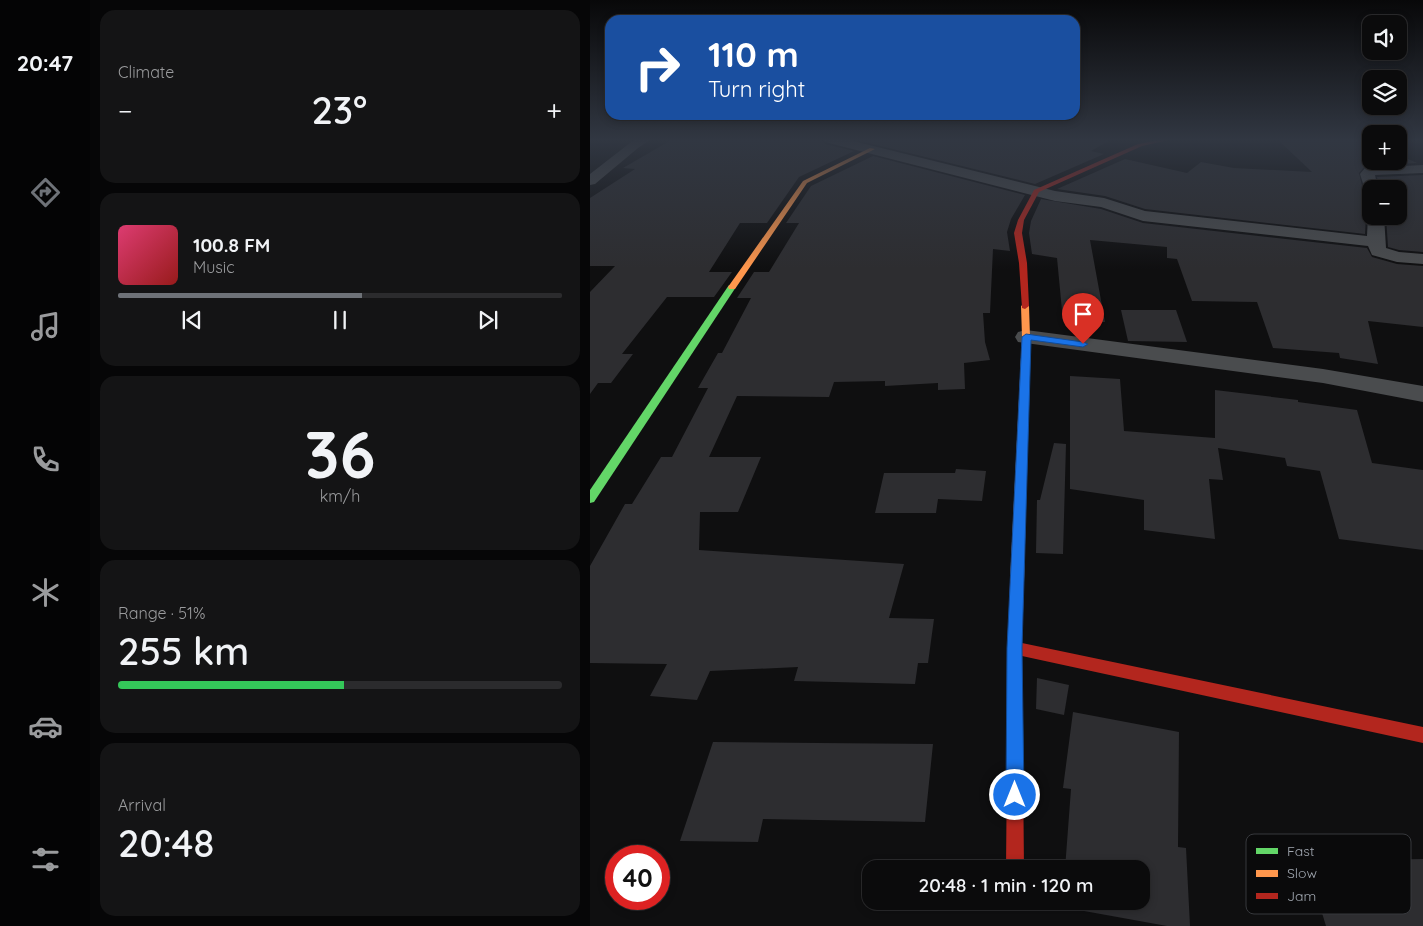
<!DOCTYPE html>
<meta charset="utf-8">
<style>
:root{--surface:#0b0b0c;--page:#141415;--text:#f1f3f6;--muted:#9a9b9d;--line:#2b2b2d;--accent:#6e7278}
body{margin:0;font-family:Quicksand,sans-serif;background:var(--page);color:var(--text);height:100vh;display:flex;flex-direction:column;font-size:19px;white-space:nowrap}
*{box-sizing:border-box;margin:0}
p{font-size:16px;color:var(--muted)}
.icon{flex:none;width:28px;height:28px;fill:none;stroke:currentColor;stroke-width:2;stroke-linecap:round;stroke-linejoin:round}
.map{position:relative;flex:1;overflow:hidden}
.sheet{display:flex;flex-direction:column;gap:10px;padding:10px;background:#060607;width:500px}
.sheet>*{flex:none}
.hud{position:absolute;left:15px;top:15px;width:475px;height:105px;border-radius:15px;box-shadow:0 2px 8px #0003,0 0 0 1px var(--line);background:#1a4fa0;color:#fff;overflow:hidden}
.fabs{position:absolute;left:772px;top:15px;display:grid;gap:10px}
.fabs a{display:grid;place-items:center;width:45px;height:45px;border-radius:10px;background:var(--surface);box-shadow:0 2px 8px #0003,0 0 0 1px var(--line);font-size:25px}
.speed{position:absolute;left:15px;top:845px;display:flex;gap:10px;font-size:25px;font-weight:700;text-align:center}
.speed>*{display:grid;place-content:center;width:65px;height:65px;border-radius:50%;background:var(--surface);box-shadow:0 2px 8px #0003,0 0 0 1px var(--line);line-height:1}
.speed .limit{border:8px solid #d22;background:#fff;color:#111}
.pin{position:absolute;display:grid;place-items:center;width:42px;height:42px;color:#fff;margin:-51px -21px;border-radius:50% 50% 50% 0;rotate:-45deg;box-shadow:0 0 5px #0007}
.pin .icon{rotate:45deg}
.me{position:absolute;width:55px;margin:-28px;rotate:0deg;stroke-linejoin:round;filter:drop-shadow(0 0 4px #0008)}
.turn{display:flex;align-items:center;gap:18px;height:105px;padding:0 20px;font-size:22px}
.turn .icon{width:65px;height:65px;stroke-width:2.5}
.turn b{display:block;font-size:35px;line-height:42px}
.big{font-size:38px;font-weight:600;line-height:1.1}
.sheet .widget{flex:1;display:flex;flex-direction:column;justify-content:center;gap:8px;min-width:0;padding:0 18px;border-radius:15px;background:var(--page)}
.sheet .dial{align-items:center;gap:0}
.dial b{font-size:65px;line-height:1}
.song{display:flex;align-items:center;gap:15px}
.cover{width:60px;height:60px;border-radius:8px;background:linear-gradient(135deg,hsl(340 70% 55%),hsl(0 70% 35%))}
.played{height:5px;border-radius:2px;background:linear-gradient(90deg,var(--accent) 55%,var(--line) 55%)}
.keys{display:flex;justify-content:space-around;direction:ltr}
.heat{display:flex;justify-content:space-between;align-items:center;font-size:28px;direction:ltr}
.charge{height:8px;border-radius:4px;background:linear-gradient(90deg,#34c759 51%,var(--line) 0)}
.trip{position:absolute;left:272px;top:860px;width:288px;height:50px;border-radius:15px;background:var(--surface);box-shadow:0 2px 8px #0003,0 0 0 1px var(--line);font-weight:600;line-height:50px;text-align:center}
main{display:flex;flex:1;min-height:0}
.dock{display:flex;flex-direction:column;width:90px;justify-content:space-around;align-items:center;background:#040405;color:var(--muted)}
.dock .icon{width:35px;height:35px}
.dock .on{color:var(--accent)}
.dock b{font-size:22px;color:var(--text)}
.map>svg:first-child{display:block}
.building{fill:#2d2d30}
.lines{fill:none;stroke-linecap:round;stroke-linejoin:round}
.street{fill:#4a4c4e;fill-rule:evenodd}
.fast{fill:#63d668;fill-rule:evenodd}
.slow{fill:#ff974d;fill-rule:evenodd}
.jam{fill:#b3261e;fill-rule:evenodd}
.route{fill:#1a73e8;stroke:#114b97}
.key{fill:#0a0a0b;stroke:#37393d;stroke-width:1}
.key-label{font-size:14px;fill:#a1a7b0}
</style>
<main>
<nav class="dock">
<b>20:47</b>
<svg class="icon on" aria-label="directions" viewBox="0 0 24 24"><path d="M12 3l9 9-9 9-9-9zM9 14v-3h6M13 9l2 2-2 2"/></svg>
<svg class="icon" aria-label="music" viewBox="0 0 24 24"><path d="M9 18V5l10-2v13"/><circle cx="6" cy="18" r="3"/><circle cx="16" cy="16" r="3"/></svg>
<svg class="icon" aria-label="phone" viewBox="0 0 24 24"><path d="M5 4h4l2 5-3 2q2 4 5 5l2-3 5 2v4C11 20 4 13 5 4z"/></svg>
<svg class="icon" aria-label="climate" viewBox="0 0 24 24"><path d="M12 3v18M4 7l16 10M4 17L20 7"/></svg>
<svg class="icon" aria-label="car" viewBox="0 0 24 24"><path d="M5 17H2v-5l4-1 3-4h7l3 4 3 1v5h-3M9 17h6M6 11h13"/><circle cx="7" cy="17" r="2"/><circle cx="17" cy="17" r="2"/></svg>
<svg class="icon" aria-label="filters" viewBox="0 0 24 24"><path d="M4 7h16M4 17h16"/><circle cx="9" cy="7" r="2"/><circle cx="15" cy="17" r="2"/></svg>
</nav>
<section class="sheet">
<div class="widget"><p>Climate</p>
<div class="heat"><a>−</a><b class="big">23°</b><a>+</a></div>
</div>
<div class="widget">
<div class="song"><i class="cover"></i><div><b>100.8 FM</b><p>Music</p></div></div>
<div class="played"></div>
<div class="keys"><svg class="icon" aria-label="previous" viewBox="0 0 24 24"><path d="M18 5L8 12l10 7zM5 5v14"/></svg><svg class="icon" aria-label="pause" viewBox="0 0 24 24"><path d="M8 5v14M16 5v14"/></svg><svg class="icon" aria-label="next" viewBox="0 0 24 24"><path d="M6 5l10 7-10 7zM19 5v14"/></svg></div>
</div>
<div class="widget dial"><b>36</b><p>km/h</p></div>
<div class="widget"><p>Range · 51%</p><b class="big">255 km</b><div class="charge"></div></div>
<div class="widget"><p>Arrival</p><b class="big">20:48</b></div>
</section>
<div class="map">
<svg width="833" height="926" viewBox="0 0 833 926">
<rect width="100%" height="100%" fill="#0f0f10"/>
<g class="building">
<path d="M83,139H232L235,144L264,151L209,177L177,223H150L119,272H142L124,297H77L32,354H43L21,383H8L0,394V292L25,266H0V198L45,169L33,168Z"/>
<path d="M262,139H522L501,151L514,154L445,184Z"/>
<path d="M777,139L781,141V161H809V155L827,163L775,166L769,173L774,194L781,197V210L776,216L775,234L555,209L515,196L467,189L535,159L597,173L611,162L644,168L722,172L688,140Z"/>
<path d="M283,156L435,195L421,219L417,232L420,251L403,249L400,313H393L395,342L400,360L374,363L375,389L348,390V383L295,386V381L244,382L239,397L147,396L119,457H171L148,512H110L109,550L314,564L299,618L344,619L338,663H328L325,684L204,681L208,667L120,671L107,700L60,696L77,664L0,663V566L35,504H42L71,457H82L118,388H108L128,353H132L161,298H147L164,272H179L209,223H196L221,186Z"/>
<path d="M833,175V252L809,250L798,247L796,216H809V189H790L787,177Z"/>
<path d="M451,199L511,209L553,223L777,248L782,257L807,264L833,266V327L778,321L788,364L750,358L749,353L683,348L667,302L602,301L587,259L577,258V247L500,240L515,322L473,321L467,258L442,254L439,233L441,221Z"/>
<path d="M531,310H586L597,342L538,341Z"/>
<path d="M480,376L530,379L534,431L625,438V390L708,400V402L767,410L782,463L833,470V550L749,539L730,471L697,466L695,458L628,448L633,480L619,479L625,539L554,530V500L480,489Z"/>
<path d="M464,443L476,444L473,554L446,553L447,500H450Z"/>
<path d="M366,469L396,471L392,501L348,499L346,513H285L294,473H365Z"/>
<path d="M447,678L479,685L474,715L446,709Z"/>
<path d="M483,712L589,732L588,847L596,848L600,926H577L472,907L473,901H551V869H475L481,789L473,788Z"/>
<path d="M123,742L343,744L335,822L173,819L168,842L90,841Z"/>
<path d="M833,859V926H736L716,861Z"/>
</g>
<g class="lines">
<g class="street">
<path d="M45,139H61L48,148L5,184L0,185V174Z"/>
<path d="M234,139H255L465,191L514,198L555,211L777,236L778,216L781,212V216H794L796,248L809,252L833,254V264L807,262L782,255L778,246L553,221L511,207L465,201L235,142Z"/>
<path d="M833,165V173L785,175L788,189H781V195L776,193L770,174L775,168Z"/>
<path d="M436,330L733,369L833,386V402L733,383L428,342L425,337L428,332Z"/>
</g>
<path class="fast" d="M139,285L146,287L4,502L0,503V490Z"/>
<g class="slow">
<path d="M280,148L285,149L217,183L145,289H139L138,287L213,181Z"/>
<path d="M435,303L439,306L440,337L434,582L432,586L427,588L422,586L420,582L432,337L431,306Z"/>
</g>
<g class="jam">
<path d="M573,139H583L552,146L449,192L434,220L432,233L437,263L439,306L435,309L432,308L429,263L424,233L428,220L444,190L548,144Z"/>
<path d="M427,576L432,578L434,582L432,643L833,727V743L432,656L434,869H416L418,648L420,582L422,578Z"/>
</g>
</g>
<linearGradient id="sky" x2="0" y2="1"><stop stop-color="#080809"/><stop offset="0.52" stop-color="#313742"/><stop offset="1" stop-color="#313742" stop-opacity="0"/></linearGradient>
<rect width="833" height="269" fill="url(#sky)"/>
<path class="route" d="M436,334L493,342L498,344L493,347L441,340L432,648L434,795L431,801L425,804L419,801L416,795L417,648L432,337Z"/>
<rect x="656" y="834" width="165" height="80" rx="8" class="key"/>
<rect x="666" y="848" width="22" height="6" fill="#63d668"/>
<rect x="666" y="870" width="22" height="7" fill="#ff974d"/>
<rect x="666" y="893" width="22" height="6" fill="#b3261e"/>
<g class="key-label">
<text x="697" y="856">Fast</text>
<text x="697" y="878">Slow</text>
<text x="697" y="901">Jam</text>
</g>
</svg>
<div class="fabs">
<a><svg class="icon" aria-label="sound" viewBox="0 0 24 24"><path d="M4 9h4l5-4v14l-5-4H4zM17 9q2 3 0 6"/></svg></a>
<a><svg class="icon" aria-label="layers" viewBox="0 0 24 24"><path d="M12 4l9 5-9 5-9-5zM3 14l9 5 9-5"/></svg></a>
<a>+</a>
<a>−</a>
</div>
<div class="speed"><div class="limit">40</div></div>
<div class="pin" style="left:493px;top:344px;background:#d93025"><svg class="icon" aria-label="arrive" viewBox="0 0 24 24"><path d="M6 21V4h12l-3 4 3 4H6"/></svg></div>
<svg class="me" style="left:425px;top:795px" viewBox="-20 -20 40 40"><circle r="17" fill="#1a73e8" stroke="#fff" stroke-width="3"/><path d="M0-11L8 9 0 5-8 9z" fill="#fff"/></svg>
<div class="trip">20:48 · 1 min · 120 m</div>
<div class="hud">
<div class="turn"><svg class="icon" aria-label="right" viewBox="0 0 24 24"><path d="M7 20v-9h11M14 6l5 5-5 5"/></svg><div><b>110 m</b>Turn right</div></div>
</div>
</div>
</main>
